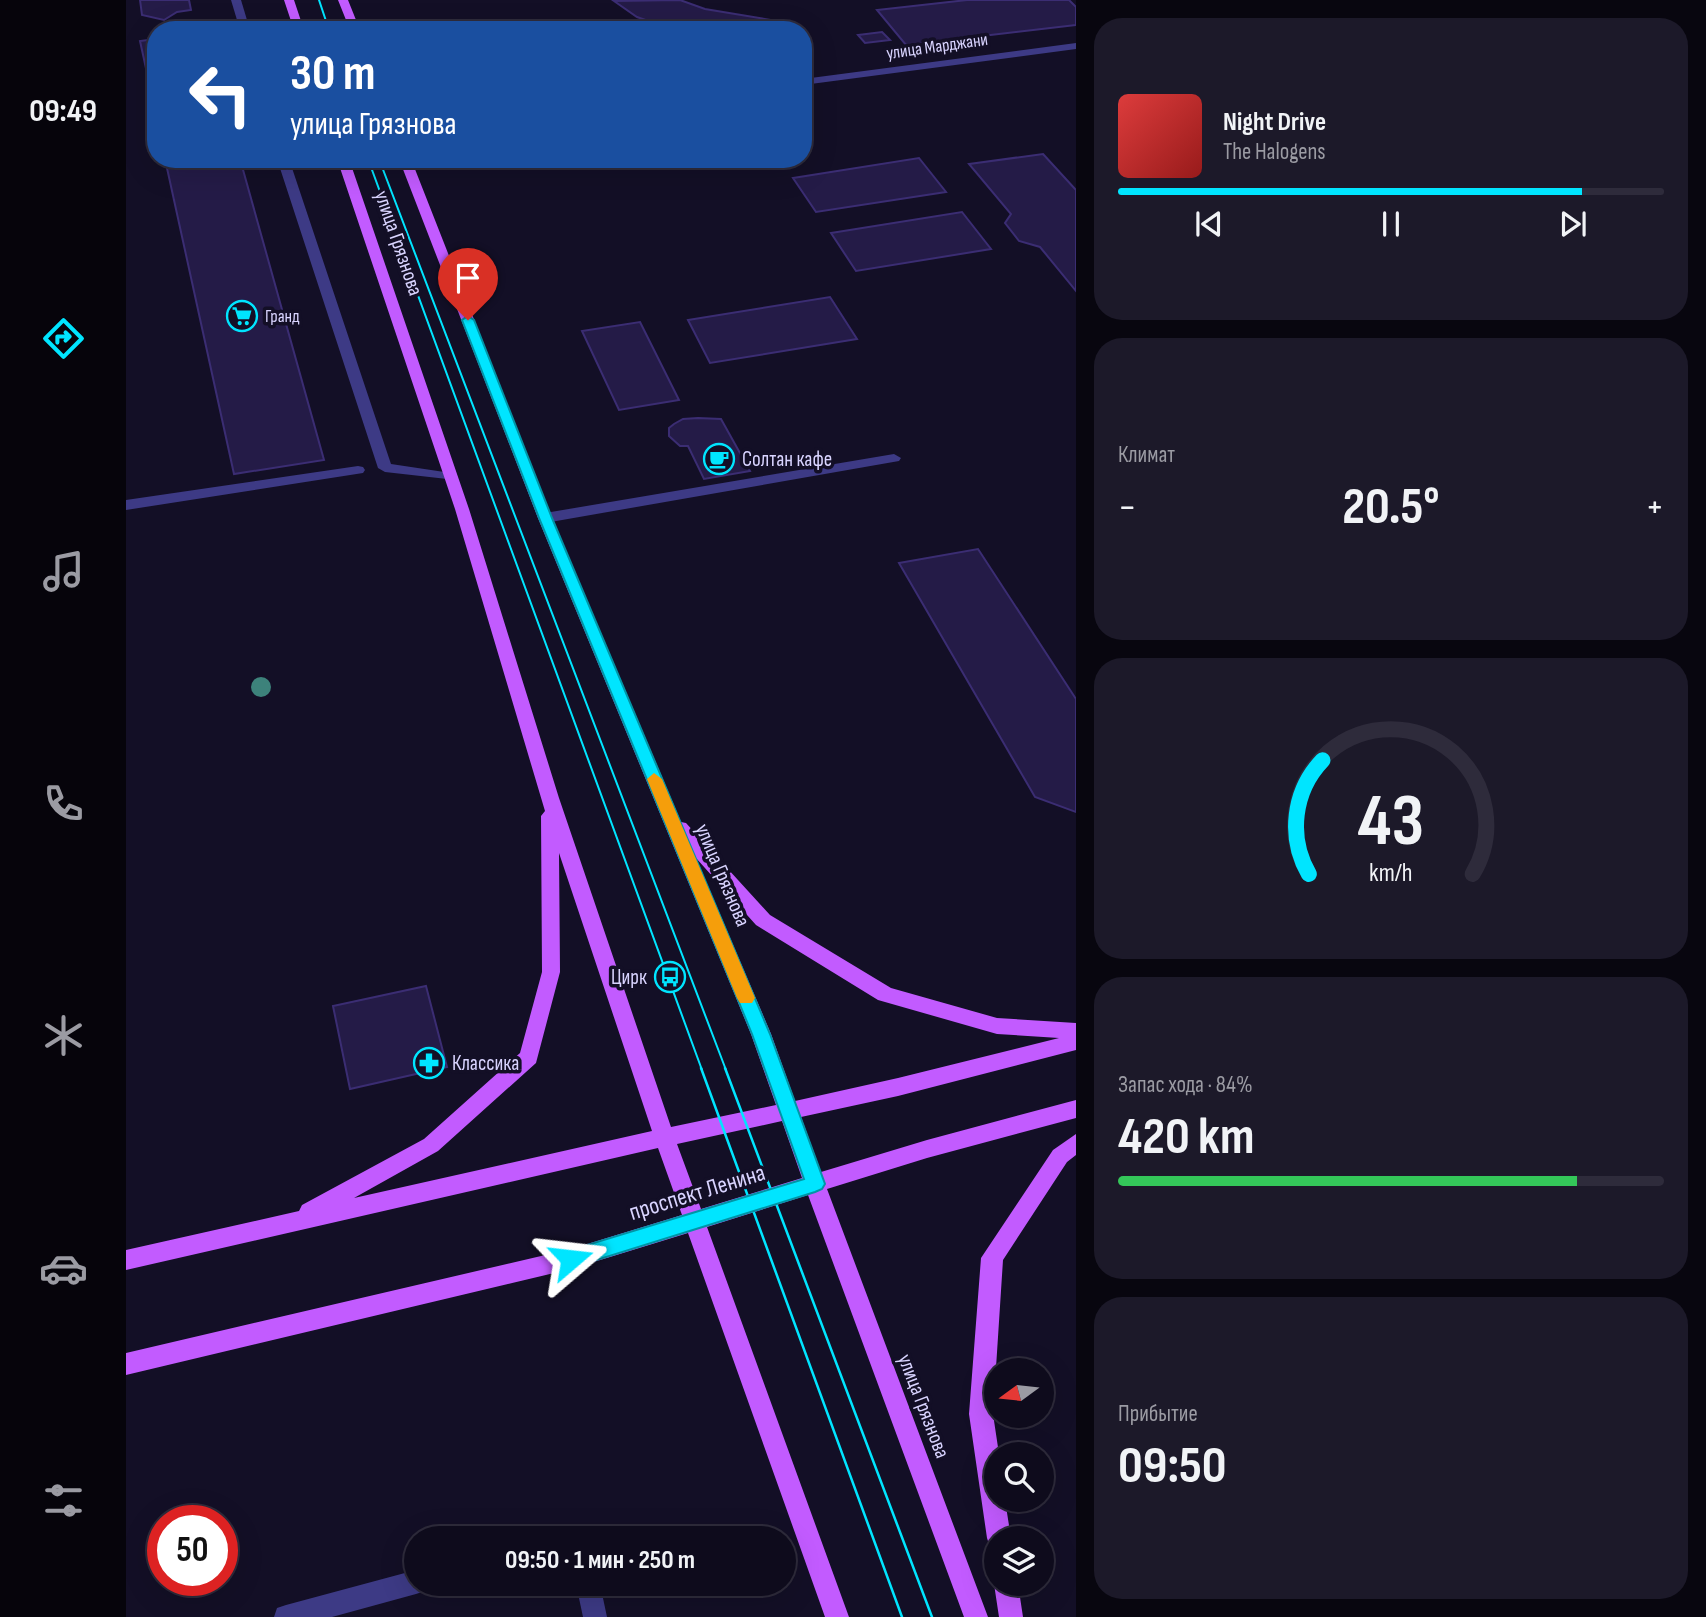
<!DOCTYPE html>
<html lang="ru">
<meta charset="utf-8">
<style>
:root{--surface:#0e0b1c;--page:#1c1929;--text:#f1f3f6;--muted:#9b9ba3;--line:#2e2b3b;--accent:#00e5ff}
body{margin:0;font-family:"Sofia Sans Condensed",sans-serif;background:var(--page);color:var(--text);height:100vh;display:flex;flex-direction:column;font-size:26px;white-space:nowrap}
*{box-sizing:border-box;margin:0}
p{font-size:23px;color:var(--muted)}
.icon{flex:none;width:38px;height:38px;fill:none;stroke:currentColor;stroke-width:2;stroke-linecap:round;stroke-linejoin:round}
.map{position:relative;flex:1;overflow:hidden}
.sheet{display:flex;flex-direction:column;gap:18px;padding:18px;background:#08060f;width:630px}
.sheet>*{flex:none}
.top-card{position:absolute;left:21px;top:21px;width:665px;height:147px;border-radius:28px;box-shadow:0 7px 28px #0002,0 0 0 2px var(--line);background:#1a4fa0;color:#fff;overflow:hidden}
.needle{width:46px;rotate:255deg}
.buttons{position:absolute;left:858px;top:1358px;display:grid;gap:14px}
.buttons a{display:grid;place-items:center;width:70px;height:70px;border-radius:50%;background:var(--surface);box-shadow:0 7px 28px #0002,0 0 0 2px var(--line);font-size:35px}
.speed{position:absolute;left:21px;top:1505px;display:flex;gap:14px;font-size:35px;font-weight:700;text-align:center}
.speed>*{display:grid;place-content:center;width:91px;height:91px;border-radius:50%;background:var(--surface);box-shadow:0 7px 28px #0002,0 0 0 2px var(--line);line-height:1}
.speed .limit{border:10px solid #d22;background:#fff;color:#111}
.pin{position:absolute;display:grid;place-items:center;width:60px;height:60px;color:#fff;margin:-72px -30px;border-radius:50% 50% 50% 0;rotate:-45deg;box-shadow:0 0 7px #0007}
.pin .icon{rotate:45deg}
.me{position:absolute;width:77px;margin:-38px;rotate:73deg;stroke-linejoin:round;filter:drop-shadow(0 0 5px #0008)}
.turn{display:flex;align-items:center;gap:24px;height:147px;padding:0 28px;font-size:32px}
.turn .icon{width:91px;height:91px;stroke-width:2.5}
.turn b{display:block;font-size:49px;line-height:60px}
.big{font-size:52px;font-weight:700;line-height:1.1}
.sheet .tile{flex:1;display:flex;flex-direction:column;justify-content:center;gap:10px;min-width:0;padding:0 24px;border-radius:28px;background:var(--page)}
.sheet .dial{align-items:center;gap:0}
.dial svg{height:182px;overflow:visible;fill:none;stroke:var(--line);stroke-width:7;stroke-linecap:round;text-anchor:middle}
.dial text{fill:var(--text);stroke:none}
.song{display:flex;align-items:center;gap:21px}
.cover{width:84px;height:84px;border-radius:10px;background:linear-gradient(135deg,hsl(0 70% 55%),hsl(0 70% 35%))}
.played{height:7px;border-radius:4px;background:linear-gradient(90deg,var(--accent) 85%,var(--line) 85%)}
.keys{display:flex;justify-content:space-around;direction:ltr}
.heat{display:flex;justify-content:space-between;align-items:center;font-size:38px;direction:ltr}
.charge{height:10px;border-radius:5px;background:linear-gradient(90deg,#34c759 84%,var(--line) 0)}
.trip{position:absolute;left:278px;top:1526px;width:392px;height:70px;border-radius:35px;background:var(--surface);box-shadow:0 7px 28px #0002,0 0 0 2px var(--line);font-weight:700;line-height:70px;text-align:center}
main{display:flex;flex:1;min-height:0}
.menu{display:flex;flex-direction:column;width:126px;justify-content:space-around;align-items:center;background:#06040b;color:var(--muted)}
.menu .icon{width:49px;height:49px}
.menu .current{color:var(--accent)}
.menu b{font-size:32px;color:var(--text)}
.map>svg:first-child{display:block}
.building{fill:#241b47;stroke:#3b2d73;stroke-width:2}
.lines{fill:none;stroke-linecap:round;stroke-linejoin:round}
.minor{fill:#3d3a85;fill-rule:evenodd}
.major{fill:#c25bff;fill-rule:evenodd}
.tram-far1{stroke:#00e5ff;stroke-width:2}
.tram{stroke:#00e5ff;stroke-width:2.5}
.tree{fill:#3d827b}
.route{fill:#00e5ff;stroke:#0095a6;stroke-width:2}
.slow{fill:#f59e0b}
.labels{text-anchor:middle;stroke-width:7;stroke-linejoin:round;paint-order:stroke}
.far-street-label{font-size:18px;fill:#d9d4ff;stroke:#130f26}
.far-poi-label{font-size:18px;fill:#d9d4ff;stroke:#130f26;text-anchor:start}
.street-label{font-size:21px;fill:#d9d4ff;stroke:#130f26}
.poi-label{font-size:21px;fill:#d9d4ff;stroke:#130f26;text-anchor:start}
.near-street-label{font-size:24px;fill:#d9d4ff;stroke:#130f26}
</style>
<main>
<nav class="menu">
<b>09:49</b>
<svg class="icon current" aria-label="directions" viewBox="0 0 24 24"><path d="M12 3l9 9-9 9-9-9zM9 14v-3h6M13 9l2 2-2 2"/></svg>
<svg class="icon" aria-label="music" viewBox="0 0 24 24"><path d="M9 18V5l10-2v13"/><circle cx="6" cy="18" r="3"/><circle cx="16" cy="16" r="3"/></svg>
<svg class="icon" aria-label="phone" viewBox="0 0 24 24"><path d="M5 4h4l2 5-3 2q2 4 5 5l2-3 5 2v4C11 20 4 13 5 4z"/></svg>
<svg class="icon" aria-label="climate" viewBox="0 0 24 24"><path d="M12 3v18M4 7l16 10M4 17L20 7"/></svg>
<svg class="icon" aria-label="car" viewBox="0 0 24 24"><path d="M5 17H2v-5l4-1 3-4h7l3 4 3 1v5h-3M9 17h6M6 11h13"/><circle cx="7" cy="17" r="2"/><circle cx="17" cy="17" r="2"/></svg>
<svg class="icon" aria-label="filters" viewBox="0 0 24 24"><path d="M4 7h16M4 17h16"/><circle cx="9" cy="7" r="2"/><circle cx="15" cy="17" r="2"/></svg>
</nav>
<div class="map">
<svg width="950" height="1617" viewBox="0 0 950 1617">
<rect width="100%" height="100%" fill="#130f26"/>
<g class="building">
<path d="M14,0H63L65,10L51,12L38,20L16,15Z"/>
<path d="M554,0L579,9L669,24L661,30H548L511,17L488,1Z"/>
<path d="M841,0H943L950,7V25L780,45L751,10Z"/>
<path d="M756,32L764,40L739,43L732,35Z"/>
<path d="M30,39V114L14,41Z"/>
<path d="M917,154L950,190V291L914,247L893,241L879,223L885,214L843,164Z"/>
<path d="M793,158L820,192L690,212L667,178Z"/>
<path d="M39,159H114L198,460L108,474Z"/>
<path d="M836,212L865,249L730,271L705,233Z"/>
<path d="M704,297L731,339L584,363L562,320Z"/>
<path d="M514,322L553,400L493,410L456,331Z"/>
<path d="M572,418L595,419L624,471L578,479L562,446H554L543,436V428L548,424L557,419Z"/>
<path d="M852,549L950,699V812L909,797L773,563Z"/>
<path d="M300,986L321,1067L224,1089L207,1006Z"/>
</g>
<g class="lines">
<g class="minor">
<path d="M105,0H115L124,30H114Z"/>
<path d="M950,43V49L677,85V79Z"/>
<path d="M151,159H163L265,464L325,473L332,477L330,480L259,472L252,468Z"/>
<path d="M768,454L775,458L773,461L419,523L412,518L419,513Z"/>
<path d="M232,466L237,467L239,470L237,473L0,510V500Z"/>
<path d="M290,1570V1584H302L299,1591L290,1594L206,1617H148L151,1608L160,1605Z"/>
<path d="M450,1584H474L481,1617H457Z"/>
</g>
<g class="major">
<path d="M158,0H168L178,30H168Z"/>
<path d="M212,0H222L234,30H224Z"/>
<path d="M211,159H223L343,509L433,798L545,1127L650,1105L625,1034L412,518L273,159H285L426,518L555,822L560,823L644,915L765,988L871,1018L950,1023V1050L772,1096L675,1117L695,1172L801,1140L950,1100V1118L801,1158L701,1189L862,1617H838L682,1195L581,1227L723,1617H699L562,1233L445,1269L0,1375V1353L445,1249L556,1215L532,1148L0,1270V1250L173,1211L176,1205L298,1139L394,1053L416,972L415,816L419,811L329,509ZM433,853L526,1131L228,1198L312,1151L410,1063L434,972ZM570,858L630,925L752,1000L871,1034L933,1038L772,1078L669,1101L645,1034ZM656,1121L676,1178L575,1209L551,1144Z"/>
<path d="M950,1134V1155L941,1162L877,1260L867,1414L873,1454H870V1500H879L885,1538H870V1549L864,1547L861,1538L843,1414L855,1258L927,1150Z"/>
<path d="M870,1579V1584H892L897,1617H873L868,1584Z"/>
</g>
<g class="tram-far1">
<path d="M193,0L203,30"/>
<path d="M242,159L576,1070"/>
<path d="M253,159L600,1070"/>
</g>
<g class="tram">
<path d="M575,1068L776,1617"/>
<path d="M599,1068L806,1617"/>
</g>
</g>
<circle class="tree" cx="135" cy="687" r="10"/>
<path class="route" d="M342,316L348,320L426,518L644,1034L699,1184L696,1189L689,1192L445,1268L438,1265L435,1259L438,1252L678,1179L626,1034L413,518L336,320Z"/>
<path class="slow" d="M528,773L536,779L629,998L626,1003H614L611,998L521,779Z"/>
<defs>
<g id="supermarket-ring" transform="scale(1.575)"><circle r="9.5" fill="#130f26" stroke="#00e5ff" stroke-width="1.5"/><path d="M-6-5.5h2.5l.6 2H6L4.5 2H-2.5L-4.4-4H-6ZM-1.5 3.2a1.3 1.3 0 1 0 .1 0ZM3 3.2a1.3 1.3 0 1 0 .1 0Z" fill="#00e5ff"/></g>
<g id="cafe-ring" transform="scale(1.575)"><circle r="9.5" fill="#130f26" stroke="#00e5ff" stroke-width="1.5"/><path d="M-5.5-4.5H6V0H3Q3 3.5 0 3.5H-2.5Q-5.5 3.5-5.5 0ZM3-3.2v2h1.7v-2ZM-6 4.5H4V6H-6Z" fill="#00e5ff"/></g>
<g id="bus-ring" transform="scale(1.575)"><circle r="9.5" fill="#130f26" stroke="#00e5ff" stroke-width="1.5"/><path d="M-5-6H5V4H4V6H2V4H-2V6H-4V4H-5ZM-3.5-4V0h7V-4ZM-3.5 1.2v1.5H-2V1.2ZM2 1.2v1.5H3.5V1.2Z" fill="#00e5ff"/></g>
<g id="pharmacy-ring" transform="scale(1.575)"><circle r="9.5" fill="#130f26" stroke="#00e5ff" stroke-width="1.5"/><path d="M-2-6h4v4h4v4h-4v4h-4v-4h-4v-4h4Z" fill="#00e5ff"/></g>
</defs>
<g fill-rule="evenodd">
<use href="#supermarket-ring" x="116" y="316"/>
<use href="#cafe-ring" x="593" y="459"/>
<use href="#bus-ring" x="544" y="977"/>
<use href="#pharmacy-ring" x="303" y="1063"/>
</g>
<g class="labels">
<g class="far-street-label">
<text transform="translate(811 46) rotate(-8)" y="6">улица Марджани</text>
</g>
<g class="far-poi-label">
<text x="139" y="322">Гранд</text>
</g>
<g class="street-label">
<text transform="translate(273 243) rotate(71)" y="7">улица Грязнова</text>
<text transform="translate(597 875) rotate(67)" y="7">улица Грязнова</text>
<text transform="translate(798 1406) rotate(69)" y="7">улица Грязнова</text>
</g>
<g class="poi-label">
<text x="616" y="466">Солтан кафе</text>
<text x="521" y="984" text-anchor="end">Цирк</text>
<text x="326" y="1070">Классика</text>
</g>
<g class="near-street-label">
<text transform="translate(571 1192) rotate(-17)" y="8">проспект Ленина</text>
</g>
</g>
</svg>
<div class="buttons">
<a><svg class="needle" viewBox="-14 -14 28 28"><path d="M0-13l5 13h-10z" fill="#e53935"/><path d="M0 13l5-13h-10z" fill="#9b9ba3"/></svg></a>
<a><svg class="icon" aria-label="search" viewBox="0 0 24 24"><circle cx="10" cy="10" r="6"/><path d="M15 15l6 6"/></svg></a>
<a><svg class="icon" aria-label="layers" viewBox="0 0 24 24"><path d="M12 4l9 5-9 5-9-5zM3 14l9 5 9-5"/></svg></a>
</div>
<div class="speed"><div class="limit">50</div></div>
<div class="pin" style="left:342px;top:320px;background:#d93025"><svg class="icon" aria-label="arrive" viewBox="0 0 24 24"><path d="M6 21V4h12l-3 4 3 4H6"/></svg></div>
<svg class="me" style="left:445px;top:1259px" viewBox="-20 -20 40 40"><path d="M0-17L14 15 0 8-14 15z" fill="#00e5ff" stroke="#fff" stroke-width="4"/></svg>
<div class="trip">09:50 · 1 мин · 250 m</div>
<div class="top-card">
<div class="turn"><svg class="icon" aria-label="left" viewBox="0 0 24 24"><path d="M17 20v-9H6M10 6l-5 5 5 5"/></svg><div><b>30 m</b>улица Грязнова</div></div>
</div>
</div>
<section class="sheet">
<div class="tile">
<div class="song"><i class="cover"></i><div><b>Night Drive</b><p>The Halogens</p></div></div>
<div class="played"></div>
<div class="keys"><svg class="icon" aria-label="previous" viewBox="0 0 24 24"><path d="M18 5L8 12l10 7zM5 5v14"/></svg><svg class="icon" aria-label="pause" viewBox="0 0 24 24"><path d="M8 5v14M16 5v14"/></svg><svg class="icon" aria-label="next" viewBox="0 0 24 24"><path d="M6 5l10 7-10 7zM19 5v14"/></svg></div>
</div>
<div class="tile"><p>Климат</p>
<div class="heat"><a>−</a><b class="big">20.5°</b><a>+</a></div>
</div>
<div class="tile dial"><svg viewBox="0 0 100 80">
<path d="M14 69A42 42 0 1 1 86 69"/>
<path d="M14 69A42 42 0 0 1 20 19" stroke="#00e5ff"/>
<text x="50" y="56" font-size="32" font-weight="700">43</text>
<text x="50" y="72" font-size="11">km/h</text>
</svg></div>
<div class="tile"><p>Запас хода · 84%</p><b class="big">420 km</b><div class="charge"></div></div>
<div class="tile"><p>Прибытие</p><b class="big">09:50</b></div>
</section>
</main>
